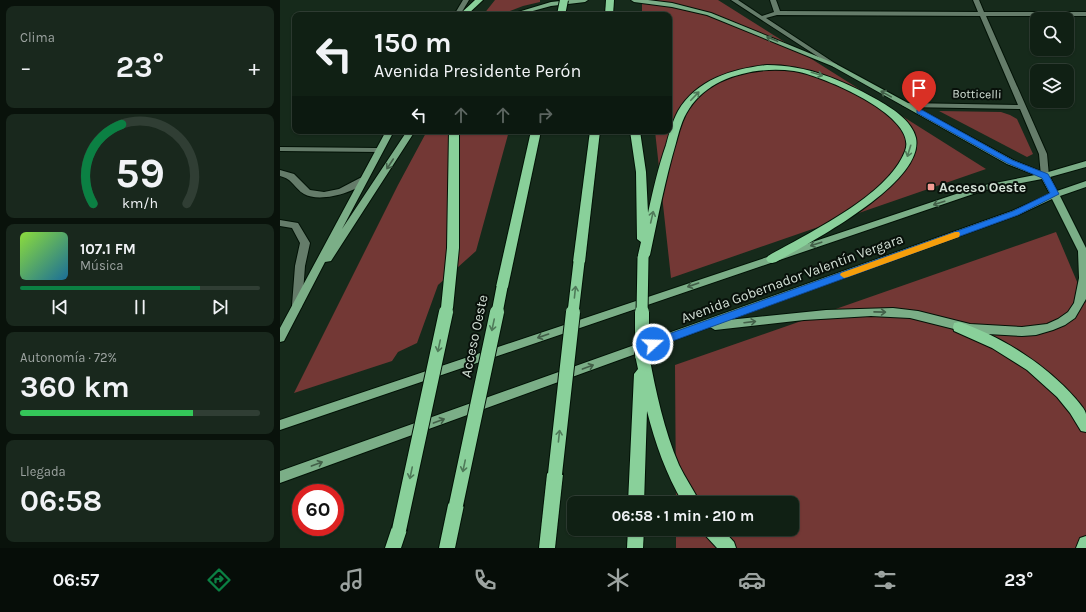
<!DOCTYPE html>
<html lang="es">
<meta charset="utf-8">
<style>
:root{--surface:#102014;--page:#19281d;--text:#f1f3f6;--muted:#9ca3a0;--line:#303e34;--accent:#0b8043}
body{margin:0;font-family:Karla,sans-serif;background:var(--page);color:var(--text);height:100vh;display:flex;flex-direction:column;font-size:15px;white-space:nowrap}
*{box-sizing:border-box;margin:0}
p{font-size:13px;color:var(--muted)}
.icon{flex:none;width:22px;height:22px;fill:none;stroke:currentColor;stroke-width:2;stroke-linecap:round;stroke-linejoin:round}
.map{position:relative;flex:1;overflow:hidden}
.panel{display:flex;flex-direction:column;gap:6px;padding:6px;background:#09120b;width:280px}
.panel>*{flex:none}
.top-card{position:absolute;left:12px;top:12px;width:380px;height:122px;border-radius:8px;box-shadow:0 1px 3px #0004,0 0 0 1px var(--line);background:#102014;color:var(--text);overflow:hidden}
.fabs{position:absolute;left:750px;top:12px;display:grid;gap:8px}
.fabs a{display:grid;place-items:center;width:44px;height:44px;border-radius:8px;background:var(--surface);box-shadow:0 1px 3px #0004,0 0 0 1px var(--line);font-size:20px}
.speed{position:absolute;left:12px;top:484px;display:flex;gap:8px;font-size:20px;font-weight:700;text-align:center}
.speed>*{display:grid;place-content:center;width:52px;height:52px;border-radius:50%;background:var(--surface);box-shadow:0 1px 3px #0004,0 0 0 1px var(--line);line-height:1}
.speed .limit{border:6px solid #d22;background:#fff;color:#111}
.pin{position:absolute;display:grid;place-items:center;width:34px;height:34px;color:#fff;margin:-41px -17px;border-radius:50% 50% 50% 0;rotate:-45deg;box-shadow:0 0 4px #0007}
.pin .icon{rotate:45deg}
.me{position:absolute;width:44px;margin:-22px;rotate:70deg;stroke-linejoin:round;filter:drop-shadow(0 0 3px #0008)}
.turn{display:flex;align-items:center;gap:14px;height:84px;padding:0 16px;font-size:18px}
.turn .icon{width:52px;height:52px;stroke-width:2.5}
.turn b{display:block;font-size:28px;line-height:34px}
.lanes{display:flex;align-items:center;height:38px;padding:0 16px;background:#0003;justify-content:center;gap:20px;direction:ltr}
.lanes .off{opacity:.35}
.big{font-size:30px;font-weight:700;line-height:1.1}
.panel .widget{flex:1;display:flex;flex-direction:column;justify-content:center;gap:6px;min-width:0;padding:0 14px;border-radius:8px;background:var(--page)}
.panel .dial{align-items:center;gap:0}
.dial svg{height:104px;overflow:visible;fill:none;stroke:var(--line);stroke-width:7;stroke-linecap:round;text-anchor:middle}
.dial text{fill:var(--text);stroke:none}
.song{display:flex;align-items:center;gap:12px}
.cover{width:48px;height:48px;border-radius:6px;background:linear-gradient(135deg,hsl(90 70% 55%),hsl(200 70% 35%))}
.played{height:4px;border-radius:2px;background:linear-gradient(90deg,var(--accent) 75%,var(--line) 75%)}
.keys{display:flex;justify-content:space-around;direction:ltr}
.heat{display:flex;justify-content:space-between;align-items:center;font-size:22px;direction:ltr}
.charge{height:6px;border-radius:3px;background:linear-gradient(90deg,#34c759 72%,var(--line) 0)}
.trip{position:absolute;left:287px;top:496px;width:232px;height:40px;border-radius:8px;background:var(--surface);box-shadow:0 1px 3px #0004,0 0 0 1px var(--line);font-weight:700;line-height:40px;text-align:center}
.tab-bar{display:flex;height:64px;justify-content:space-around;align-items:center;background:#060d08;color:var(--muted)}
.tab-bar .icon{width:28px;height:28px}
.tab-bar .current{color:var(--accent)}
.tab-bar b{font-size:18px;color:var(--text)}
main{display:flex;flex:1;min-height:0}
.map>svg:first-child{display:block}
.green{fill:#733835}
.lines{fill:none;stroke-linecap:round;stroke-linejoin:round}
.minor-casing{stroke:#021206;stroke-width:2}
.major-casing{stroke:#021206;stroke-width:2}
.highway-casing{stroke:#021206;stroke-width:2}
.minor{fill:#657c6a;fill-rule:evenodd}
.major{fill:#7bae87;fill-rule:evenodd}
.highway{fill:#89d09a;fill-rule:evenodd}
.highway-bridge-far2-casing{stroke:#021206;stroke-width:10;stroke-linecap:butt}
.highway-bridge-far1-casing{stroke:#021206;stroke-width:13;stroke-linecap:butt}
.highway-bridge-casing{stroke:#021206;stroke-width:16;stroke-linecap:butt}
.highway-bridge-far2{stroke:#89d09a;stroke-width:8}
.highway-bridge-far1{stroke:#89d09a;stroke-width:11}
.highway-bridge{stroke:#89d09a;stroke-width:14}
.oneway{stroke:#425f48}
.oneway2{stroke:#4f7a59}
.route{fill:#1a73e8;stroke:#114b97}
.slow{fill:#f59e0b}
.poi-dot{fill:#f59c94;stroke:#08100a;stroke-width:1.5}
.labels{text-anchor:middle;stroke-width:4;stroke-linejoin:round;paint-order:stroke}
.far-street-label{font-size:12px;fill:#d3e0d6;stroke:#08100a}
.poi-label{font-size:14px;font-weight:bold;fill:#d3e0d6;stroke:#08100a;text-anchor:start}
.street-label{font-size:14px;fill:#d3e0d6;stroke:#08100a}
</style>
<main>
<section class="panel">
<div class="widget"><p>Clima</p>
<div class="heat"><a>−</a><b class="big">23°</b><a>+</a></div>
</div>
<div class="widget dial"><svg viewBox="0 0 100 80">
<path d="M14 69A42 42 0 1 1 86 69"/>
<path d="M14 69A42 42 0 0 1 36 8" stroke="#0b8043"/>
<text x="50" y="56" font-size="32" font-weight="700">59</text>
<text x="50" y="72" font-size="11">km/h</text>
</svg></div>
<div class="widget">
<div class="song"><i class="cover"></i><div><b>107.1 FM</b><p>Música</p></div></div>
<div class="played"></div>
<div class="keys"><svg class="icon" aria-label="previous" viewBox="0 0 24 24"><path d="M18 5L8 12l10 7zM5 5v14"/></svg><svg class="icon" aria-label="pause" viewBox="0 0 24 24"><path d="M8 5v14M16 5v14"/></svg><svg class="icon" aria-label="next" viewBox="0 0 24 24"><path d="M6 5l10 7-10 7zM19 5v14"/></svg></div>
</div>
<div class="widget"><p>Autonomía · 72%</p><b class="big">360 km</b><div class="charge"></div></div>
<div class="widget"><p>Llegada</p><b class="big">06:58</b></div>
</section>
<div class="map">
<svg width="806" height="548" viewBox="0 0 806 548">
<rect width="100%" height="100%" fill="#162a1b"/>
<g class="green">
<path d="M215,0H260V2L243,6L219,15H203Z"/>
<path d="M362,0H438L706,169L391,278L375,131H389V15H362Z"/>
<path d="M659,111L721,112L730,115L737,119L753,154L747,157Z"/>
<path d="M147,131H229L196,251L158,285L137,343L118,352L112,361L14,393L118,185Z"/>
<path d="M776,232L806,303V548H396V529H512V503H396L395,365Z"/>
</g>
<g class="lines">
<g class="minor-casing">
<g id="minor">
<path d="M183,0H189L180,15H174Z"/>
<path d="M451,0H458L482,16L494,12L490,0H496L500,11L698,12L693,0H699L704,12H806V16H706L767,154L769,176L765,179L761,176L759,154L740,109L626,107L622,105L626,103L738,105L700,16L497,15L486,18L556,64L557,65L554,67Z"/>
<path d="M0,147L99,148L103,150L99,152L0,151Z"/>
<path d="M0,170L14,174L30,190L44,192L59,189L80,178L83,177L87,180C76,193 39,203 24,194C14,188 13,179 0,176Z"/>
<path d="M0,220L18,223L30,243L25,266L22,305L21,308H13L12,305L15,266L20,243L12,228L0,226Z"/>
</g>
</g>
<g class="major-casing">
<g id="major">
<path d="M290,0H308L305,2L271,6L238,15H228L271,2Z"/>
<path d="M351,0H368L392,3L431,13L556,64L733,160L765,173L806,161V167L770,177L777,191L806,181V187L780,196L806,248V299L795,318L785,325L773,330L756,335L742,336L690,333L630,318L591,316L524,320L435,330L430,327L0,483V471L732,211L770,194L762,179L705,190L0,430V420L700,186L755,175L727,164L552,66L427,15L392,7L354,2ZM772,199L798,251L799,278L794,303L788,312L778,319L767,324L742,327L690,324L638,311L613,308L546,310L448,320L738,215Z"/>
<path d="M106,131H114L62,229L127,131H135L51,261L45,262L4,341L0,342V328Z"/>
</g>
</g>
<g class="highway-casing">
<g id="highway">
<path d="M195,0H203L187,15H179Z"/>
<path d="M326,0H334L333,15H325Z"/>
<path d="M487,65C527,65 562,80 596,99C610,107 632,120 636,138C645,183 529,243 496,262L492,263L488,262L486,259L488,256C528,233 608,196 625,151C639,116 541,75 514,71C477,66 430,76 409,109C402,119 399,132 396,143C385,180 378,218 370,255L368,258H360L358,255L361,242L357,239L356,172L350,131H360L366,172L368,213C373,190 378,168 386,145C389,134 392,122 398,111C417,79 453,69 487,65Z"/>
<path d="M169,131H179V248L173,308L171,311L167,313L163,311L161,308L167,248Z"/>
<path d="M251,131H261L228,287L226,290L222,291L218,290L216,287Z"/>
<path d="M310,131H320L305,262L303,265L299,266L295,265L293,262Z"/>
<path d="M679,322C721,336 767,365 796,399C799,403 805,409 806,414C806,420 806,427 806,432L801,431L790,413L777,397L747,370L712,348L674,331L673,327L674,323Z"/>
<path d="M362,350L367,351L369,355C376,392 384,430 399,465C405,478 414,490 420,503H403C386,474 375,443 367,411L364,503H348L354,374L358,369L355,355L357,351Z"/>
<path d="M275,467L280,469L283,474L275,548H259L267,474L270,469Z"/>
<path d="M176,497L182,500L184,505L175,548H159L168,505L170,500Z"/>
<path d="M119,522L125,524L127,530L121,548H105L113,524Z"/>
<path d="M348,529H364L363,548H347Z"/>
<path d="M423,529H442L454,542L456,548H437L425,535Z"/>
<path d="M806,536V548H796L800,538Z"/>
</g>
</g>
<use href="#minor" class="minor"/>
<use href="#major" class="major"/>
<use href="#highway" class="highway"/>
<g class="highway-bridge-far2-casing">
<path id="highway-bridge-far2" d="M281,15L284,0"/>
</g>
<g class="highway-bridge-far1-casing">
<g id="highway-bridge-far1">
<path d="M166,313L167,308"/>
<path d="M217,313L222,287"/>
<path d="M293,313L299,262"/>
<path d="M362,313L363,258"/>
</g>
</g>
<g class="highway-bridge-casing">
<g id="highway-bridge">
<path d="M362,355V312"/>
<path d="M275,474L293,312"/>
<path d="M176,505L217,312"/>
<path d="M119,530L166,312"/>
</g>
</g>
<use href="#highway-bridge-far2" class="highway-bridge-far2"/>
<use href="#highway-bridge-far1" class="highway-bridge-far1"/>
<use href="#highway-bridge" class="highway-bridge"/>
</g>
<defs><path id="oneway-shaft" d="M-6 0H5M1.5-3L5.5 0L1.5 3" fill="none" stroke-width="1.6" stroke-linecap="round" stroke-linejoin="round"/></defs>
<g class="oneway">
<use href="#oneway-shaft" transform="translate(492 39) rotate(-157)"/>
<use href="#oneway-shaft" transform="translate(606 94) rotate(-151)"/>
<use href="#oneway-shaft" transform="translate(110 164) rotate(123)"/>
<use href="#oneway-shaft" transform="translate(659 203) rotate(162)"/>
<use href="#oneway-shaft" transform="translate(536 244) rotate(162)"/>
<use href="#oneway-shaft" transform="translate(413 285) rotate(161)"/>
<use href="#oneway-shaft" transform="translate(600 312) rotate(1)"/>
<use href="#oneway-shaft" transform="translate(470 322) rotate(-7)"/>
<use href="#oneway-shaft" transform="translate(263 336) rotate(161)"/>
<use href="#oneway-shaft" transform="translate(308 367) rotate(-20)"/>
<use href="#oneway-shaft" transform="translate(159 421) rotate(-20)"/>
<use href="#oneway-shaft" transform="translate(37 464) rotate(-20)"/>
</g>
<g class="oneway2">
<use href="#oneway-shaft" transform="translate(537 74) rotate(18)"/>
<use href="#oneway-shaft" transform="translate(415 96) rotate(-46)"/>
<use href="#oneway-shaft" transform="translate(629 151) rotate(107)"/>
<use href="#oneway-shaft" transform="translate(372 217) rotate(-77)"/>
<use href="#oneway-shaft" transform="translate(295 292) rotate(-84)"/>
<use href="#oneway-shaft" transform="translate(213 325) rotate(102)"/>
<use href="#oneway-shaft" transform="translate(159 346) rotate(102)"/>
<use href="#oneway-shaft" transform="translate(279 436) rotate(-84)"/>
<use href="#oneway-shaft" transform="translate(184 466) rotate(102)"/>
<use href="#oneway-shaft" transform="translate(131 473) rotate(102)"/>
</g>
<path class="route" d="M637,110H642L732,160L768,174L779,194L738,215L376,347H369L368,344L369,341L733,211L770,193L762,178L727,163L637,113Z"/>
<path class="slow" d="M675,232H679L680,234L679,237L568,277L564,278L560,275L561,273Z"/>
<rect class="poi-dot" x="647" y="183" width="8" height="8" rx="2"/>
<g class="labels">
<g class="far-street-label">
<text transform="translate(697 94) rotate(1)" y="4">Botticelli</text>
</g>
<g class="poi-label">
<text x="659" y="192">Acceso Oeste</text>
</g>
<g class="street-label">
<text transform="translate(512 278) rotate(-20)" y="5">Avenida Gobernador Valentín Vergara</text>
<text transform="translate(194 336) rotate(-78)" y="5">Acceso Oeste</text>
</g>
</g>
</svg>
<div class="fabs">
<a><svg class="icon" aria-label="search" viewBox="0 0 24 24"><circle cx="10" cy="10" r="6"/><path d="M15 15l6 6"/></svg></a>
<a><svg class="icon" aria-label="layers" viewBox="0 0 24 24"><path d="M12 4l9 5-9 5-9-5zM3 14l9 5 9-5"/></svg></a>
</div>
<div class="speed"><div class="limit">60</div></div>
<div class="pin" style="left:639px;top:112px;background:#d93025"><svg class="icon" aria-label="arrive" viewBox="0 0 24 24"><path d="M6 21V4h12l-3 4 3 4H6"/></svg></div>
<svg class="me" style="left:373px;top:344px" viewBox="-20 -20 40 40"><circle r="17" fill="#1a73e8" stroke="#fff" stroke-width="3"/><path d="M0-11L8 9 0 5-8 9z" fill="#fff"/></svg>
<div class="trip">06:58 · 1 min · 210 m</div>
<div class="top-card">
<div class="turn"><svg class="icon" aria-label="left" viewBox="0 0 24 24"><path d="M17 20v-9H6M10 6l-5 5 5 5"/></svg><div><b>150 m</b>Avenida Presidente Perón</div></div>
<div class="lanes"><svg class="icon" aria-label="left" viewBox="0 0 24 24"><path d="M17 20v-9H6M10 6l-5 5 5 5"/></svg><svg class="icon off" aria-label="ahead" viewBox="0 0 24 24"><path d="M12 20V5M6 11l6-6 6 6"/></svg><svg class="icon off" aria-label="ahead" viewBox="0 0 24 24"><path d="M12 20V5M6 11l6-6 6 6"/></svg><svg class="icon off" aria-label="right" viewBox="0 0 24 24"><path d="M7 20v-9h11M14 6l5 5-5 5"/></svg></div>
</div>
</div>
</main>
<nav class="tab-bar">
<b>06:57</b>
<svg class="icon current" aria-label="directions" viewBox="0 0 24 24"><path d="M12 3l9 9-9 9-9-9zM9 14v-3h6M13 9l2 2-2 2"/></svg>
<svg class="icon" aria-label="music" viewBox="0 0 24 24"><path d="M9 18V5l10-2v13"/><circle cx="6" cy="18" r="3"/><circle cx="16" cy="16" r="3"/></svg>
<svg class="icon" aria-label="phone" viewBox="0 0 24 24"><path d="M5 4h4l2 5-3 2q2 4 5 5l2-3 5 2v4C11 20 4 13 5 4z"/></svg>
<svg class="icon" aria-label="climate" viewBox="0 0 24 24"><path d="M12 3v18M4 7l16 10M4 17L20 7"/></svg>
<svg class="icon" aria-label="car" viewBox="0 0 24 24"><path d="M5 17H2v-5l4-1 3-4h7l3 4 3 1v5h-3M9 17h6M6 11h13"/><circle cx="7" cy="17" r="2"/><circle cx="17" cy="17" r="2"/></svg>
<svg class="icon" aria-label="filters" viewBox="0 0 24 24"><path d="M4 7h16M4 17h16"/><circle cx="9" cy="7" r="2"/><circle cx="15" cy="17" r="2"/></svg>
<b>23°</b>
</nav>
